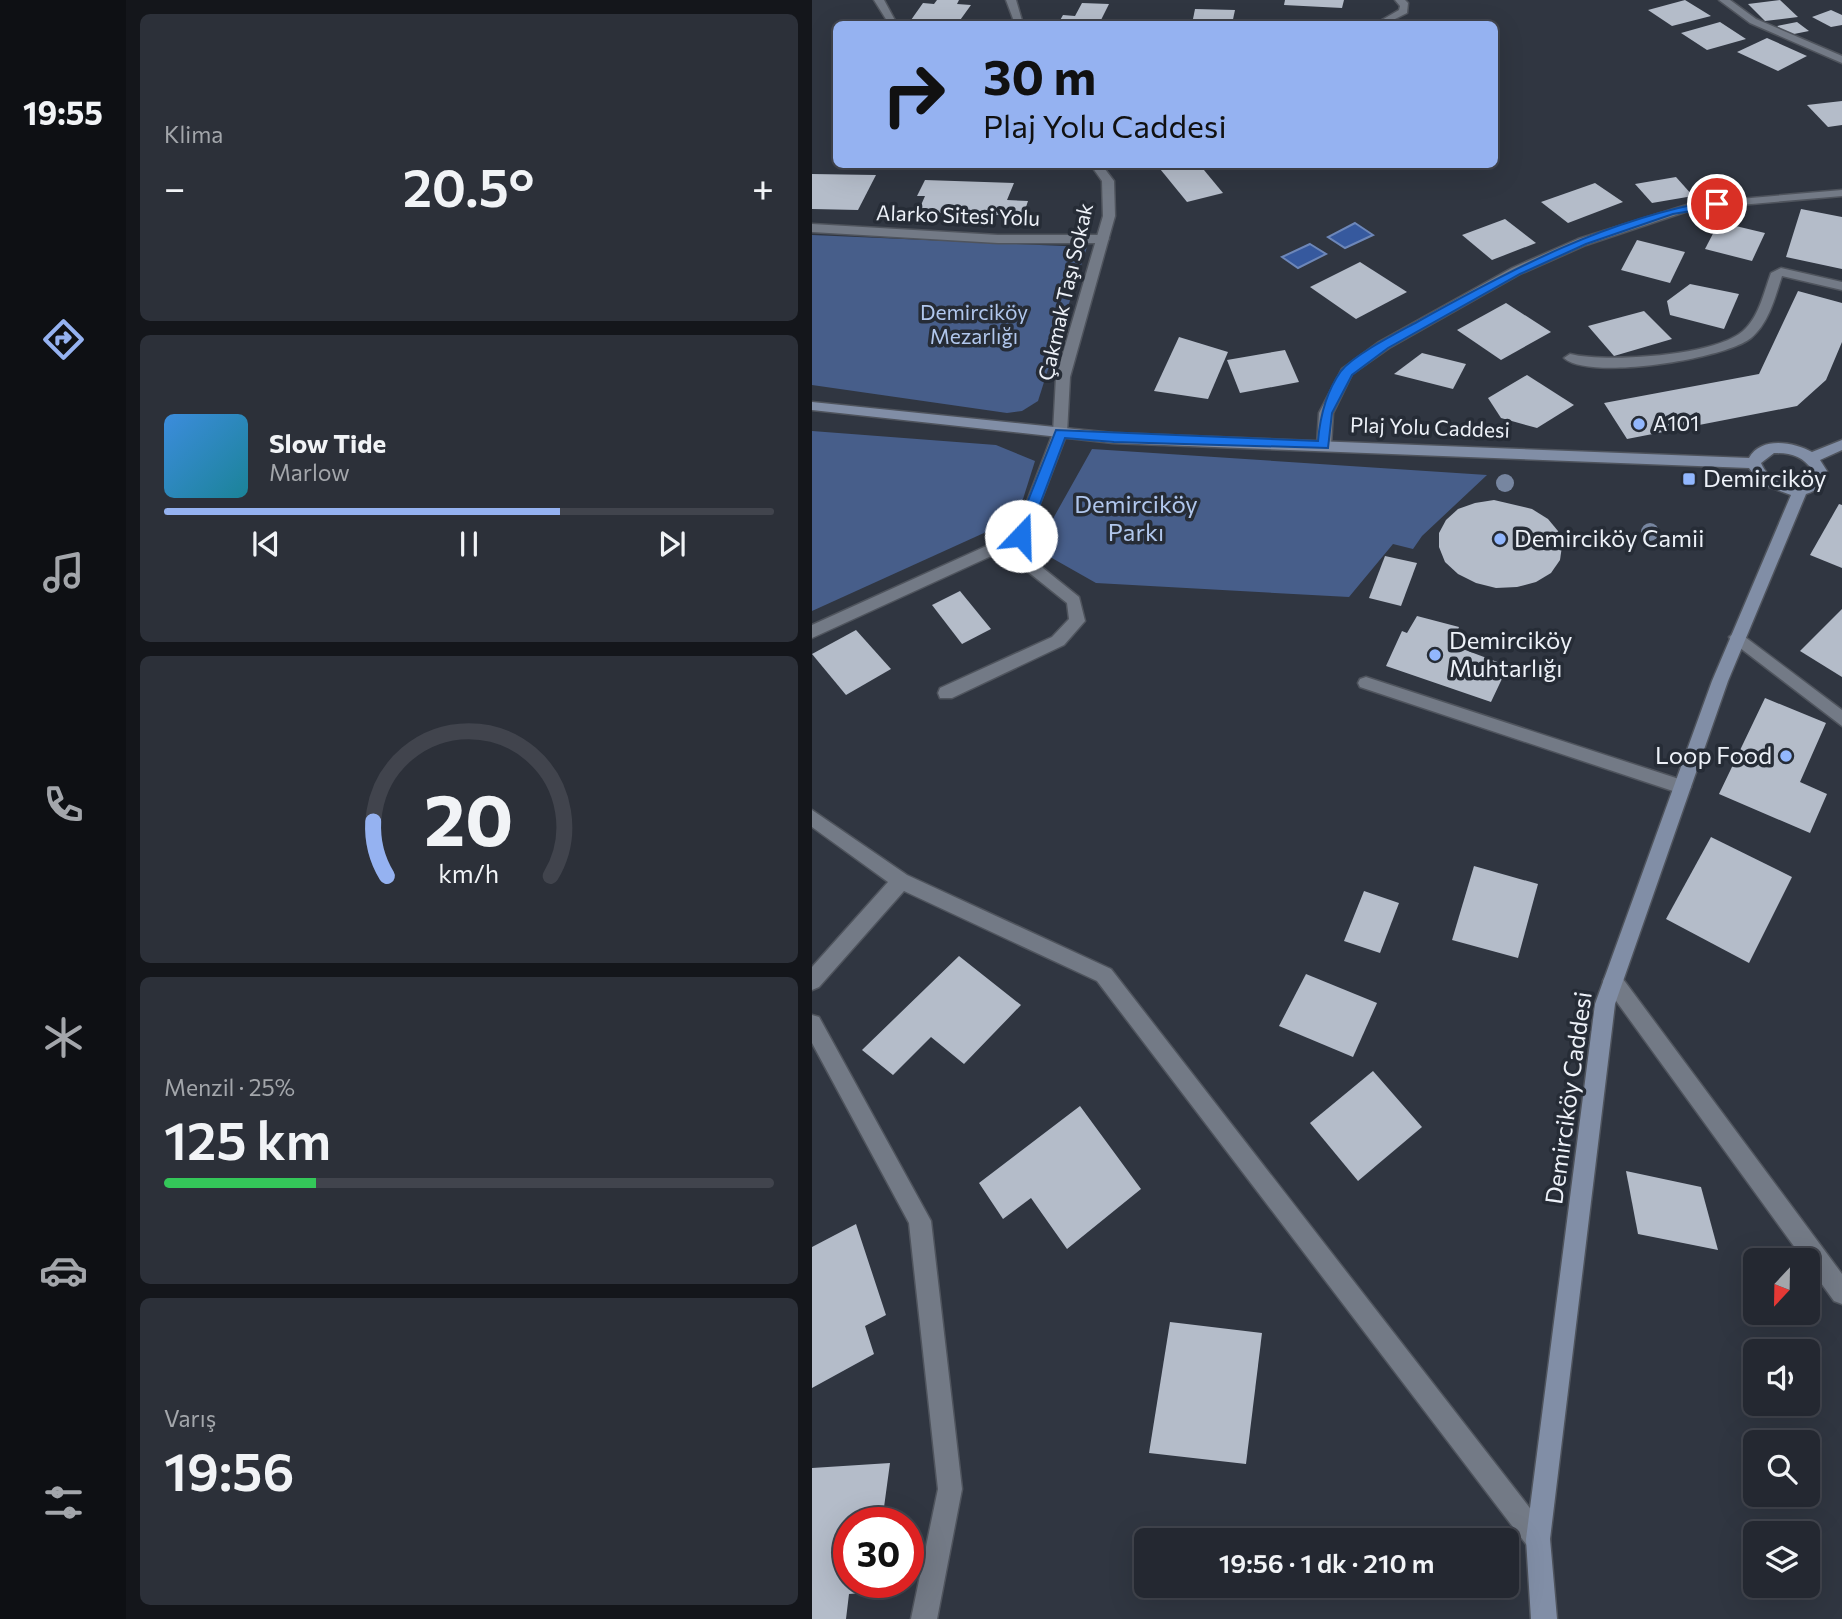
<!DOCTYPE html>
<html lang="tr">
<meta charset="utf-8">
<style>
:root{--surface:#242831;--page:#2c3039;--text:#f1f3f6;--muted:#a3a6ab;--line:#41444d;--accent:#95b2f1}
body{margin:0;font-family:Commissioner,sans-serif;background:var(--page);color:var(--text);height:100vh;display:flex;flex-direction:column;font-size:26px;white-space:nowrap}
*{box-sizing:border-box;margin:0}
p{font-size:23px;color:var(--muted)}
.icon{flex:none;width:38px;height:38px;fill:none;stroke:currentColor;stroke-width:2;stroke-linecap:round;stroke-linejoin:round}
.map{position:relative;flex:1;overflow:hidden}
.drawer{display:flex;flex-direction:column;gap:14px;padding:14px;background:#14161b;width:686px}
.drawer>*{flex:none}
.banner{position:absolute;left:21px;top:21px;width:665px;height:147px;border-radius:10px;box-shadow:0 7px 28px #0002,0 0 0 2px var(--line);background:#95b2f1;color:#111;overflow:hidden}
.needle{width:46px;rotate:202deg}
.buttons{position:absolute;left:931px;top:1248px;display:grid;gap:14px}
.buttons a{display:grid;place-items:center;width:77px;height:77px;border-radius:10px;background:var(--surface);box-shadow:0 7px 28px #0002,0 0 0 2px var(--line);font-size:35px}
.speed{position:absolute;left:21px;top:1507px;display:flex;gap:14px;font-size:35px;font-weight:700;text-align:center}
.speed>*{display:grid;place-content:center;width:91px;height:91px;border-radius:50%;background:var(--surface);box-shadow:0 7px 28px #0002,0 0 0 2px var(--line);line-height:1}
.speed .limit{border:10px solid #d22;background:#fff;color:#111}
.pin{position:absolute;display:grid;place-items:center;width:60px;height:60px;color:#fff;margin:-30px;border:4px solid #fff;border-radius:50%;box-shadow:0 2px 7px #0007}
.me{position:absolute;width:77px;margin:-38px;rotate:21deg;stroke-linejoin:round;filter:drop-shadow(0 0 5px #0008)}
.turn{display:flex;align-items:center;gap:24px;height:147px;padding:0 35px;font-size:32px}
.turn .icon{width:91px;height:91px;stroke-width:2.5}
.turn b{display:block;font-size:49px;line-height:60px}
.big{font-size:52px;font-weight:600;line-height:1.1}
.drawer .widget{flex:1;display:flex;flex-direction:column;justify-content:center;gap:10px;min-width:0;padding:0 24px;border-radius:10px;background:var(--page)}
.drawer .dial{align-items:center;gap:0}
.dial svg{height:182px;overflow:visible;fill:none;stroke:var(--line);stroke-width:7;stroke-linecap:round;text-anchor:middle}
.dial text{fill:var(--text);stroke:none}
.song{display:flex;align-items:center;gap:21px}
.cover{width:84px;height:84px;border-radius:10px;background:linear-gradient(135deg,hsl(210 70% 55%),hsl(190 70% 35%))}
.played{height:7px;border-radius:4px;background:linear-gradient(90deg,var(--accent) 65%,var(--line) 65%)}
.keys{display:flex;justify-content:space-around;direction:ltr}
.heat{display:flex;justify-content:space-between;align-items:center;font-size:38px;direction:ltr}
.charge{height:10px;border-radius:5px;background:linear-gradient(90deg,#34c759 25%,var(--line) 0)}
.trip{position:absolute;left:322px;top:1528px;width:385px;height:70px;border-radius:10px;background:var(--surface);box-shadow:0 7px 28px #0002,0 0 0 2px var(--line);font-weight:600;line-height:70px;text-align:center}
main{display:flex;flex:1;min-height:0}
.tabs{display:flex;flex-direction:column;width:126px;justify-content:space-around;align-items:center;background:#0e1014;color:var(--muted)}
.tabs .icon{width:49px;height:49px}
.tabs .on{color:var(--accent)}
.tabs b{font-size:32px;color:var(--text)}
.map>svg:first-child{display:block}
.green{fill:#475e8a}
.water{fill:#36599e;stroke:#6d87b9;stroke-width:2}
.building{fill:#b4bcc9}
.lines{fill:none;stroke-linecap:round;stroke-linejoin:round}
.lane-casing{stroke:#4f545d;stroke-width:3}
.street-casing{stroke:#4f545d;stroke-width:3}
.secondary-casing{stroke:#4f545d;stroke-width:3}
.lane{fill:#737a86;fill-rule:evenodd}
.street{fill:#737a86;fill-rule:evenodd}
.secondary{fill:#818ea6;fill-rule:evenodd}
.tree{fill:#7786a0}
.route{fill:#1a73e8;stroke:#114b97;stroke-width:2}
.poi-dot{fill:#92b7fd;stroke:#262c36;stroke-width:2.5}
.labels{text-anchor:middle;stroke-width:7;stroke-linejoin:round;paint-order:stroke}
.far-street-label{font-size:21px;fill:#edf1f8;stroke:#262c36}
.far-park-label{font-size:21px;fill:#b1c7ed;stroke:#262c36}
.far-poi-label{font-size:21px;fill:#edf1f8;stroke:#262c36;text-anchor:start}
.poi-label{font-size:24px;fill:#edf1f8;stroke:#262c36;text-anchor:start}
.park-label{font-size:24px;fill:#b1c7ed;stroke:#262c36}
.street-label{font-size:24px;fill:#edf1f8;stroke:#262c36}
</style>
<main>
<nav class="tabs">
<b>19:55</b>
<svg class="icon on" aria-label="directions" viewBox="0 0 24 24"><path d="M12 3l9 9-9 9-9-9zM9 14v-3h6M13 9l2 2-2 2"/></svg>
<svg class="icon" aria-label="music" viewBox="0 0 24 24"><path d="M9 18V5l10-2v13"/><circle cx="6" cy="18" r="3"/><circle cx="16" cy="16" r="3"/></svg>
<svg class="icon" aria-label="phone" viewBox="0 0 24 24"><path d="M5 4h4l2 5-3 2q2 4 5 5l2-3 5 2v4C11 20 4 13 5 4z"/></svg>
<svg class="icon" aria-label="climate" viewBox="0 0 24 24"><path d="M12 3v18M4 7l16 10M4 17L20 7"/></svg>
<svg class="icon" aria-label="car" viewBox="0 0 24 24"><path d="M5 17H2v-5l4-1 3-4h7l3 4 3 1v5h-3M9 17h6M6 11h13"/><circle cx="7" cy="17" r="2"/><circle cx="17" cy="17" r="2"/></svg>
<svg class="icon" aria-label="filters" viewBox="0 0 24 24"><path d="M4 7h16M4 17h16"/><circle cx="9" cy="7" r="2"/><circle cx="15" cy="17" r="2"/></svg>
</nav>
<section class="drawer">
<div class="widget"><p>Klima</p>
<div class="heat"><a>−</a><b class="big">20.5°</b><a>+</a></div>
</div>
<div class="widget">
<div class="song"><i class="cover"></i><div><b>Slow Tide</b><p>Marlow</p></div></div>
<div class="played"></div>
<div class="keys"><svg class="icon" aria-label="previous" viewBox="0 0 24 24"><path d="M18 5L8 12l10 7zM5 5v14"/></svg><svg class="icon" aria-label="pause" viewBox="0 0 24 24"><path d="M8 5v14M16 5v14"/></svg><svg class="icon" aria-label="next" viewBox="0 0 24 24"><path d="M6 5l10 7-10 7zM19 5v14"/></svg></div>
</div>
<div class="widget dial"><svg viewBox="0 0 100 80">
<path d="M14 69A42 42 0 1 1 86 69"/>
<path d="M14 69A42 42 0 0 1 8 45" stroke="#95b2f1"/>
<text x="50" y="56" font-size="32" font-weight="700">20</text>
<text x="50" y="72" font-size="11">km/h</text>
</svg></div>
<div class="widget"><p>Menzil · 25%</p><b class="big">125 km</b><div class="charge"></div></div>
<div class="widget"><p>Varış</p><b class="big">19:56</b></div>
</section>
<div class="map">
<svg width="1030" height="1619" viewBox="0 0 1030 1619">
<rect width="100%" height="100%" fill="#303641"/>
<g class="green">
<path d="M0,235L275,247L226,401L210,411L195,413L0,385Z"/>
<path d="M0,431L184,445L223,461L205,518L0,611Z"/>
<path d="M280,449L675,475L610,536L601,549L581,544L537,597L284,583L224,549Z"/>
</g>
<g class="water">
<path d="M543,223L561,235L533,248L516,237Z"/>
<path d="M498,244L514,254L486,268L470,257Z"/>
</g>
<g class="building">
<path d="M125,0H147L145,4L159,5L146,23L99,20L111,3L122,4Z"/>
<path d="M473,0H532L530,8L472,5Z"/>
<path d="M873,0L899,16L860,26L836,10Z"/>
<path d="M968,0L986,17L953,21L936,4Z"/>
<path d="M270,3L297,4L287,24H246L251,15L263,16Z"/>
<path d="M383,9L423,10L420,24H380Z"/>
<path d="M1019,10L1030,15V25L1019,27L1000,17Z"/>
<path d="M908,22L934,39L895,50L869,33Z"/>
<path d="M985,22L997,31L977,35L965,26Z"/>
<path d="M955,38L995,56L966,71L925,52Z"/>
<path d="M1030,101V125L1016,127L995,105Z"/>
<path d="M344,164H387L411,193L375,202Z"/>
<path d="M0,174L64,175L46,210L0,209Z"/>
<path d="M864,177L881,196L840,203L823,184Z"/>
<path d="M113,180L202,183L195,200L216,201L211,216L106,212L113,196H105Z"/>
<path d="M783,183L811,202L756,223L729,202Z"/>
<path d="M989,209L1030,217V269L974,257Z"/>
<path d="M693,219L724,243L680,260L650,235Z"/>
<path d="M907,222L953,233L940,261L893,249Z"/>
<path d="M825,240L873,252L858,283L809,270Z"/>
<path d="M548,262L595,292L544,319L498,287Z"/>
<path d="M878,284L927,294L912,329L858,315L855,301Z"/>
<path d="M986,291L1030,303V342L1014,380L985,406L815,439L792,403L947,374Z"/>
<path d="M694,303L739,332L689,360L645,330Z"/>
<path d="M832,311L860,339L802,356L776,326Z"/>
<path d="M367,337L416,352L396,399L342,391Z"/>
<path d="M473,350L487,382L428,393L415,360Z"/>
<path d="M610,353L654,364L641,389L582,374Z"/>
<path d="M715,375L762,405L725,428L689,418L676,398Z"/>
<path d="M682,500L720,509L736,519L746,531L750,546L748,560L739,573L724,582L705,587L684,588L664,583L646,574L633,562L627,547V533L634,520L646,509L663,503Z"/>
<path d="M1027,504L1030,505V568L998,555Z"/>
<path d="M573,556L605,563L589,606L557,598Z"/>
<path d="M148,591L179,629L150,644L120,605Z"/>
<path d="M1030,609V677L988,651Z"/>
<path d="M605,616L647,627L640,645L696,666L679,702L574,666L590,631L595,633Z"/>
<path d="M44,630L79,669L34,695L0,654Z"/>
<path d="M953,698L1014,723L988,782L1015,794L998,833L907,794Z"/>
<path d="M899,837L980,877L937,963L854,919Z"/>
<path d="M662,866L726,884L706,958L640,940Z"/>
<path d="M552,891L587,903L568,953L532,941Z"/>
<path d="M147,956L209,1005L152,1064L119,1037L81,1075L50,1050Z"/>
<path d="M494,974L565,1003L541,1057L467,1026Z"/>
<path d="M561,1071L610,1127L546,1181L498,1123Z"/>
<path d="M268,1106L329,1189L255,1249L219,1198L191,1219L167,1183Z"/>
<path d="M814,1171L889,1187L906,1250L826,1234Z"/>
<path d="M44,1224L74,1315L53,1326L62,1354L0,1388V1247Z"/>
<path d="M358,1322L450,1333L434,1464L337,1453Z"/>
<path d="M78,1463L70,1522H37V1582H63L61,1592L37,1594L34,1619H0V1468Z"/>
</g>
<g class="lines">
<g class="lane-casing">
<g id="lane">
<path d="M62,0H72L85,24H77Z"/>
<path d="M194,0H204L211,24H203Z"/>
<path d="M583,0H593L596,3L595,13L573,24H563L587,10L588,6Z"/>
<path d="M0,224L186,235H291L297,239L291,243H186L0,232Z"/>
<path d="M969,268L1030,282V290L970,276C963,297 957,323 939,338C913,359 777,381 752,358L758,354C794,363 903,356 931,331C947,317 952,292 959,273Z"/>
<path d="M209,531L216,536L226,564L267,597L273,621L252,645L140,698H128L126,693L128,688L240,637L257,619L255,603L215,571L202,536Z"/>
<path d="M925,631L1030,710V726L919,641L917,637Z"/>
<path d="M554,677L870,780L876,782L879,787L876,792L870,794L548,687L546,683L548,679Z"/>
<path d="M801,972L808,975L1030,1274V1304L1022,1301L996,1265V1260H992L794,987L791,981L794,975Z"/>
</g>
</g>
<g class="street-casing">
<g id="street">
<path d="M907,0H918L944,19L1030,56V63L938,23Z"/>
<path d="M278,164H289L302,181L303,216L258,377L255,433L214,540L0,638V625L203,533L241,433L244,377L291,216L290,181Z"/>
<path d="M1030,190V196L882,209L774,245L708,274L577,348L540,374L521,413L519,445L512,450L505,445L507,413L530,369L567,342L700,268L766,239L881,203Z"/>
<path d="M0,810L95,875L299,969L735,1530L738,1539L735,1548L726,1551L717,1548L285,981L92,891L7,987L0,990V967L76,882L0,827Z"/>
<path d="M0,1015L7,1017L119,1221L150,1489L125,1619H99L126,1489L97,1223L0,1043Z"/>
</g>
</g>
<g class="secondary-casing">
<path id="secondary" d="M0,402L301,433L937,458C949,436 982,442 1000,452L1030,440V450L1008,460L1015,471C1011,484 1007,490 994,494L916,681L803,1004L738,1539L745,1619H719L714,1539L783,1004L900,681L979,495L949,484L937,468L301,443L0,410ZM962,453C979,453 991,456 1001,471L998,479C981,494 957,482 949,463Z"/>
</g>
<use href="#lane" class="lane"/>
<use href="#street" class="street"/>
<use href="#secondary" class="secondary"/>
</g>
<g class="tree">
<circle cx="693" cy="483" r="9"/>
<circle cx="838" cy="532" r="9"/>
</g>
<path class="route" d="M905,200L910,204L909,206L861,214L774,244L708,274L576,348L540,375L520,413L516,448L302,442L253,438L216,536L209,541L202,536L244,430L506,441C508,417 514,392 529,371C543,354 585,333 605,322C702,268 794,219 905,200Z"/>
<g class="poi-dot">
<circle cx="827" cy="424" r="7"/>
<rect x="870" y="472" width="14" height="14" rx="3.5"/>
<circle cx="688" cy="539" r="7"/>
<circle cx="623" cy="655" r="7"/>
<circle cx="974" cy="756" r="7"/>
</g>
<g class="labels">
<g class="far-street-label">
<text transform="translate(146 216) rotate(2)" y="7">Alarko Sitesi Yolu</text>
<text transform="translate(254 292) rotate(-77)" y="7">Çakmak Taşı Sokak</text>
<text transform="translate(618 428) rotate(2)" y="7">Plaj Yolu Caddesi</text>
</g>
<g class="far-park-label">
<text x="162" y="320">Demirciköy<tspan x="162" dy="24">Mezarlığı</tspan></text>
</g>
<g class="far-poi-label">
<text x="841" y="431">A101</text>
</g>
<g class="poi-label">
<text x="891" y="487">Demirciköy</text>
<text x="702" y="547">Demirciköy Camii</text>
<text x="637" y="649">Demirciköy<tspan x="637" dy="28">Muhtarlığı</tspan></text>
<text x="960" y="764" text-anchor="end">Loop Food</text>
</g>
<g class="park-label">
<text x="324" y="513">Demirciköy<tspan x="324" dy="28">Parkı</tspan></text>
</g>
<g class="street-label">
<text transform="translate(757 1098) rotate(-82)" y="8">Demirciköy Caddesi</text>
</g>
</g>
</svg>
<div class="buttons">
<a><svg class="needle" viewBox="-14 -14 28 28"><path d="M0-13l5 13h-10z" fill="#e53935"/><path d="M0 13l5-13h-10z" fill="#a3a6ab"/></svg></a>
<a><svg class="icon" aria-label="sound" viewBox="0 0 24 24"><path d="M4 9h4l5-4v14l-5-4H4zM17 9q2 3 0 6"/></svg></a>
<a><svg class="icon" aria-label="search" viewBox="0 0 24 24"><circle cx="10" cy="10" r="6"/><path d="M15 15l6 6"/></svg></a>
<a><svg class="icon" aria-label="layers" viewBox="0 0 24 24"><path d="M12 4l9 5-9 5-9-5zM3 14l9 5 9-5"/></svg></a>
</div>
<div class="speed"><div class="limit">30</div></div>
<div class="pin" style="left:905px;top:204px;background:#d93025"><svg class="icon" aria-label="arrive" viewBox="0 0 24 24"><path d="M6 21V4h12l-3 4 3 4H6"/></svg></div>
<svg class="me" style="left:209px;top:536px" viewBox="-20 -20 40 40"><circle r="19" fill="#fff"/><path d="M0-13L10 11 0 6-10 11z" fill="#1a73e8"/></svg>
<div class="trip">19:56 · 1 dk · 210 m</div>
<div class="banner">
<div class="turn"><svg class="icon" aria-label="right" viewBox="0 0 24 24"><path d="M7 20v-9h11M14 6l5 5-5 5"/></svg><div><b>30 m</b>Plaj Yolu Caddesi</div></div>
</div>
</div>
</main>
